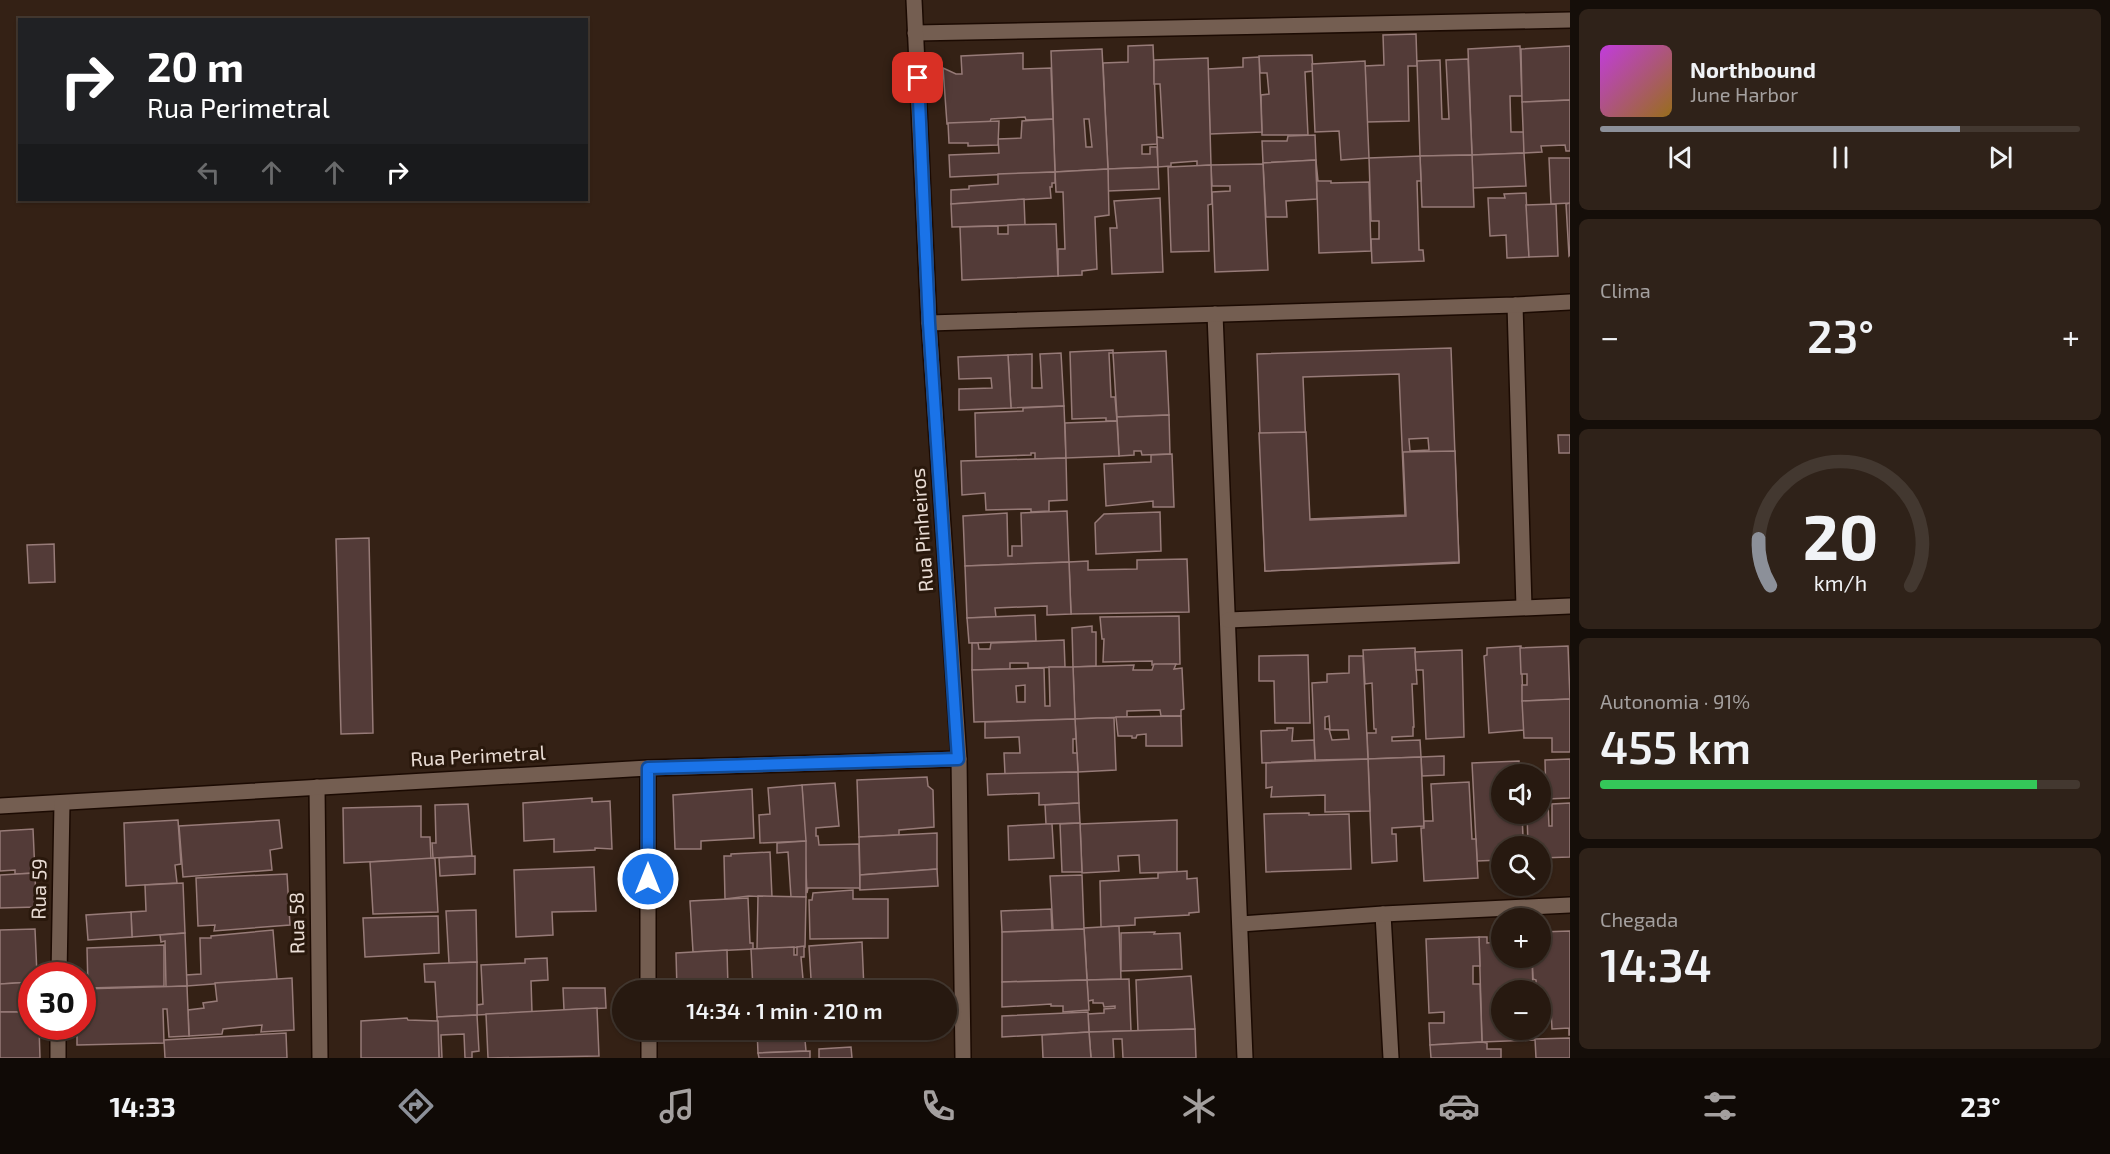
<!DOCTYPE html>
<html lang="pt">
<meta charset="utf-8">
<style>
:root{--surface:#271910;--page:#2f2219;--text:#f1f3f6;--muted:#a4a09f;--line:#433830;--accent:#8c9099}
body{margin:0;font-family:"Exo 2",sans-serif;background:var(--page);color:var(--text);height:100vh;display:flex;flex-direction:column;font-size:22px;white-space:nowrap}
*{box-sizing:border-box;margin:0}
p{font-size:20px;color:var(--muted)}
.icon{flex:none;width:33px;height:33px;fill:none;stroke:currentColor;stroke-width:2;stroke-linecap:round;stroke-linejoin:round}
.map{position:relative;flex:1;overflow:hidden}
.details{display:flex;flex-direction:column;gap:9px;padding:9px;background:#150e09;width:540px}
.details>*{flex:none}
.hud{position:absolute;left:18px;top:18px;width:570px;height:183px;border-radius:0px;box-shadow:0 2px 4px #0004,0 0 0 2px var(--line);background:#202124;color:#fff;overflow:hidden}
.tools{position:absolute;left:1491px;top:764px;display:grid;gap:12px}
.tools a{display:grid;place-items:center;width:60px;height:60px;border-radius:50%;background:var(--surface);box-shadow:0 2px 4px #0004,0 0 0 2px var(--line);font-size:30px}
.speed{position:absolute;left:18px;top:962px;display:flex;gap:12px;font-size:30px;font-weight:700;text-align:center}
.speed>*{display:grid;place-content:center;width:78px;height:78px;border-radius:50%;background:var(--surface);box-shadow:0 2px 4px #0004,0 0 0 2px var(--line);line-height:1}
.speed .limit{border:9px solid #d22;background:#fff;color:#111}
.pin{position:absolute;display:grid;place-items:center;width:51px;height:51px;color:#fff;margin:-26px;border-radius:12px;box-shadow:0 3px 9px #0006}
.me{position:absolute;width:66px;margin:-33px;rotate:0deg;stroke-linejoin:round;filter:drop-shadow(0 0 4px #0008)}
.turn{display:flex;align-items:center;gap:21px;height:126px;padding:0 30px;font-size:27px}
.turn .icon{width:78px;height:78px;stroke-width:2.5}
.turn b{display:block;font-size:42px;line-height:51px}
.lanes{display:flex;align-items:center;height:57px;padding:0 30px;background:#0003;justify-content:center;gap:30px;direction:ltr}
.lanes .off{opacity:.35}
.big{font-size:45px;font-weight:600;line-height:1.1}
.details .card{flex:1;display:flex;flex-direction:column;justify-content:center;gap:9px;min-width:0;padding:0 21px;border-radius:9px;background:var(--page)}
.details .dial{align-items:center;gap:0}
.dial svg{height:156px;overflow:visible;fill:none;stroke:var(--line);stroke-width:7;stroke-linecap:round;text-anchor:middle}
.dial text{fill:var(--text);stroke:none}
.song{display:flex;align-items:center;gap:18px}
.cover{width:72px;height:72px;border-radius:9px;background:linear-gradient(135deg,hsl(290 70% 55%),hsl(40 70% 35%))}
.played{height:6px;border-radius:3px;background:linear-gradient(90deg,var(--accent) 75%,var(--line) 75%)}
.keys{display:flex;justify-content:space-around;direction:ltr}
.heat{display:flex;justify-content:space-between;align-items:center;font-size:33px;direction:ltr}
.charge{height:9px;border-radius:4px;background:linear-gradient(90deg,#34c759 91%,var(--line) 0)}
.trip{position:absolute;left:612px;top:980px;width:345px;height:60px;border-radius:30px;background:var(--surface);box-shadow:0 2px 4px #0004,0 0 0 2px var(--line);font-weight:600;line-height:60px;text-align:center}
.tabs{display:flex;height:96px;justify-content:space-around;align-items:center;background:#100a06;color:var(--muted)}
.tabs .icon{width:42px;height:42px}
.tabs .on{color:var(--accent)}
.tabs b{font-size:27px;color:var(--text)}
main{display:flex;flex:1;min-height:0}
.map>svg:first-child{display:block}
.building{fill:#533b38;stroke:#977b78;stroke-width:1.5;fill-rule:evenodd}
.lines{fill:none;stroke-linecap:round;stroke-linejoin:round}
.minor-casing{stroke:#1b0a02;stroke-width:18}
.tertiary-casing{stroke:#1b0a02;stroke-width:18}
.minor{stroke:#745e51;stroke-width:15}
.tertiary{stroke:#745e51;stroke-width:15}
.route-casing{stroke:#114b97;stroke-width:15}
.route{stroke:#1a73e8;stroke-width:10}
.labels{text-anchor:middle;stroke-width:6;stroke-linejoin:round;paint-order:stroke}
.street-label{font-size:20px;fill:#eaddd5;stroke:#29180c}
</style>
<main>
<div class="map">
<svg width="1570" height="1058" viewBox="0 0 1570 1058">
<rect width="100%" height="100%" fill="#342115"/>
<g class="building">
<path d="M1416,34L1417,66H1408L1409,121L1367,122L1365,66L1384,65L1383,35Z"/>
<path d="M1153,45L1157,144L1142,145V154H1150V147H1157L1158,167L1108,169L1103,63L1128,62V46Z"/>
<path d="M1520,46L1522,96H1510L1511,132H1524V153L1472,155L1468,49Z"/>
<path d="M1570,46V100L1522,102L1521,49Z"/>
<path d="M1102,49L1108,169L1055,172L1051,51ZM1084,119H1089L1092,147H1086Z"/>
<path d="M1023,53V69L1051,68L1053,119L1026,120L1025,117L991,119L990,122L947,124L943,68L956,74H962L961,56Z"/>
<path d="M1312,55L1313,71L1305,72L1308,135H1262L1261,95L1269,94L1267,73H1260L1259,56Z"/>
<path d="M1259,57L1262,132L1210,134L1208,69L1243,67V58Z"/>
<path d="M1208,58L1211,165L1197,166V161L1171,163V166L1158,167L1157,137L1163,138L1160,84H1154V60Z"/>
<path d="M1468,59L1472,155L1420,156L1417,61L1440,60L1442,119H1449L1446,60Z"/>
<path d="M1365,61L1369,158L1341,160L1339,131L1315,132L1312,64Z"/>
<path d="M1570,100V151H1566L1565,145L1541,146L1542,152L1524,153L1522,102Z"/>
<path d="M1053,119L1055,172L950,177L949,155L999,153L998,139L1021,138L1022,121Z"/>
<path d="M999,121L998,145L968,146V143H949L948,123Z"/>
<path d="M1315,135L1316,160L1263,163L1262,141H1287L1288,136Z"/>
<path d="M1524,153L1526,186L1473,188L1472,155Z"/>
<path d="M1472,155L1474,207H1422L1420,156Z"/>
<path d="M1420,156L1421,181H1417L1419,250H1423L1424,261L1372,263L1371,239H1379V221H1371L1369,158Z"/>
<path d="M1549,158H1570V203L1551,204Z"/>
<path d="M1316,160L1317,199L1286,201L1287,217H1266L1263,163Z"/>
<path d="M1316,161L1318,181H1331V183L1369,182L1371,251L1319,253Z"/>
<path d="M1263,164L1268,270L1215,272L1212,192L1230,191V186H1212L1211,165Z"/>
<path d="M1211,165L1212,204L1208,205L1209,251L1171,252L1168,167Z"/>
<path d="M1158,167L1159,189L1108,191V169Z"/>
<path d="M1108,169L1109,215L1095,217L1097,269L1082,271V275L1058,276V249H1065L1063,192H1056L1055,172Z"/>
<path d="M1055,172V183H1052V187H1050L1051,198L951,204V190L969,189V186L998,184V174Z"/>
<path d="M1526,193L1529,257L1507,258L1506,235L1490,236L1488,198H1505L1504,194Z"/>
<path d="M1160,198L1163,272L1112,274L1110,228H1117L1114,201Z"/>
<path d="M1024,199L1025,225L952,227L951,204Z"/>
<path d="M1570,203V255L1569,256L1566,204Z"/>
<path d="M1556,204L1558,256L1529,257L1526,205Z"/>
<path d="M1056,224L1058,276L962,280L960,227L998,226V234H1008V225Z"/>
<path d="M1451,348L1459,563L1265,571L1257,354ZM1399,374L1405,515L1309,519L1303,377ZM1428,438L1429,450L1410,451L1409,439Z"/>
<path d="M1113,350V353H1109L1111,397H1115L1117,421H1106V418H1103L1072,419L1070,352Z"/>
<path d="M1166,351L1169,415L1117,417L1113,353Z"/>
<path d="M1061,353L1064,406L1011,408L1008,355L1032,354V388H1042L1040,354Z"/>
<path d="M1008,355L1011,408L959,410V389L992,388L991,378L959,379L958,357Z"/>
<path d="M1064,406L1066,458L1035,459V453H1031V455L976,457L975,413L1023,411V408Z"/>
<path d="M1169,415L1170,454L1142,455L1141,451H1134V455L1119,456L1117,417Z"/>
<path d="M1117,421L1119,456L1066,458L1065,423Z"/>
<path d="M1306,432L1310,520L1406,516L1403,452L1455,451L1459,562L1265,571L1259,433Z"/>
<path d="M1558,435H1570V453H1559Z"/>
<path d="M1172,454L1174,507H1153V501L1106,506L1104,464L1151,462V455Z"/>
<path d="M1066,458L1067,500L1049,501V511L1031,512V509L986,510L985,493L962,495L961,461Z"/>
<path d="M1067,511L1069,562L965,566L963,516L1007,513L1008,556H1012V546H1022L1021,513Z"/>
<path d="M1160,512L1161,551L1096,554L1095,523L1104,514Z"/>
<path d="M369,538L373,733L341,734L336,539Z"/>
<path d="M54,544L55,582L29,583L27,545Z"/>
<path d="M1187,559L1189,612L1071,614L1069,562L1088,561V570L1137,569V560Z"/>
<path d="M1069,562L1071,614L1047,615V606L995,608L996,617L967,618L965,566Z"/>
<path d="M1035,615L1036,641L969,643L967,618Z"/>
<path d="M1179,616L1180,664L1152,665V661L1103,662L1104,639H1102L1100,617Z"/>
<path d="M1092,626V632H1096V666L1073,667L1072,628Z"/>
<path d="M1064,640L1065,667L1028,668V663H1010V669L972,670V643H978L979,649H990L991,643Z"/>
<path d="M1521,646L1524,730L1489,733L1484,656L1487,655V648Z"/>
<path d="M1568,646L1570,699L1522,701V685H1527V674H1521L1520,648Z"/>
<path d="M1415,648L1417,684H1412L1414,727H1413V736L1392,737V741L1420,740L1421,757L1368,759L1367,733H1376V729H1374L1372,683L1365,684L1363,650Z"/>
<path d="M1462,650L1464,737L1426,739L1423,670H1416L1415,652Z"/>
<path d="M1308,655L1310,723H1275L1274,681H1259V656Z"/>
<path d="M1349,656H1363L1368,759L1315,760L1312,683L1327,682V674L1349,673ZM1329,716L1330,730H1348L1349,739L1332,740L1329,729H1325V717Z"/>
<path d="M1154,664H1176L1174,669L1182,668L1184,709L1181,710V716H1161L1160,710L1127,711V717L1075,719L1073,667L1134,665L1133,670H1152Z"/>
<path d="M1049,667H1073L1075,719L974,722L972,670L1044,668L1045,706H1050ZM1025,685V702H1017L1016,686Z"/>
<path d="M1570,699V752H1552V738H1524L1522,701Z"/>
<path d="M1181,716L1182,746H1146V734L1137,735L1136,738H1132V736H1118L1116,717Z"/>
<path d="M1097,718H1114L1116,770L1078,772L1075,719Z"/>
<path d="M1075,719L1076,739H1073V753H1077L1078,772L1005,774L1004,753H1020L1019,737L985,738V722Z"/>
<path d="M1287,728H1293L1292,741L1314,740L1315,760L1262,763L1261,731L1287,730Z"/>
<path d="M1444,756V775L1422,776L1421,757Z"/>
<path d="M1421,757L1424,826L1392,828V834H1396L1397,861L1372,863L1368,759Z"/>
<path d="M1368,759L1370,811L1325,812V795L1271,797L1272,787L1266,788V763Z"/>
<path d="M1570,759V798L1546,799L1545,760Z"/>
<path d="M1519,761L1520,774H1502V813H1522L1523,837H1528V846H1502V860L1477,861L1472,763Z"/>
<path d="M1078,772L1079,803L1039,805V793L988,795L987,774Z"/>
<path d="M927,777L928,786L933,790L934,827L899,830V835L859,837L857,780Z"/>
<path d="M1469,782L1472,839H1476L1478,878L1424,881L1421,828H1424V821H1433L1431,784Z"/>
<path d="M835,783L839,826L816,828V836H818L819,845L859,844L860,890L859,888H808L807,893L802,785Z"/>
<path d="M802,785L806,841L760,843L759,815L770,814L768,788Z"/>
<path d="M752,789L754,838L701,841V849H675L673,795Z"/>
<path d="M592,798V802L610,801L612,849L595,848V850L554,852V839L524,841L523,803Z"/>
<path d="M1079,803L1080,823L1046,824L1045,805Z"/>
<path d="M1570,803V857L1540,858V846H1528L1527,813H1540V804H1548L1549,826H1552V804Z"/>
<path d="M468,804L472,856L433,858L432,843H436L435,805Z"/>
<path d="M421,806V837H430L431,859L344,863L343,808Z"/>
<path d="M1309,813V815L1349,814L1351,869L1266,872L1264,814Z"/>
<path d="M178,820L181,864L175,865L177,883L126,886L124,823Z"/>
<path d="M279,820L282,848L270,850L272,870L183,877L179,826Z"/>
<path d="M1177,820V872L1140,873L1139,855L1118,856L1119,871L1082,873L1080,824Z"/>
<path d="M1080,823L1082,872H1062L1060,824Z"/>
<path d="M1046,824H1052L1054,858L1009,860L1008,826Z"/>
<path d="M33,829L35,873L15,874V870L0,871V831Z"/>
<path d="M937,833V869L860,875L859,837Z"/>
<path d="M806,841V897H791L788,852L777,853V843Z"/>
<path d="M770,852L772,897L749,896L725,899L724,856H731V854Z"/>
<path d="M475,856V874L440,876L439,858Z"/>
<path d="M433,858L435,859L438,912L373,914L370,862Z"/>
<path d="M594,867L596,911L552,912L553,935L516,937L514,870Z"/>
<path d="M937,869L938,886L860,890V875Z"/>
<path d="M1187,871V879L1197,878L1199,912L1189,913V915L1135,918V925L1101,927L1100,881L1158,878V873Z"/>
<path d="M35,873L36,907L0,908V875Z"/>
<path d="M287,874L290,925L214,931L215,925L198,926L196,878Z"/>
<path d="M1082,875L1084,929L1053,930L1050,876Z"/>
<path d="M183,883L185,933L132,937L131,912L146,911L145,885Z"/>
<path d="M853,890V899H888V938L810,939L809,900H812L813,893Z"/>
<path d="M758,896L806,897L805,947L757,949Z"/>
<path d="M748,898L750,943H753V949L693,952L690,901Z"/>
<path d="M1051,909L1052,930L1002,932L1001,911Z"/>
<path d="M476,910L477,962L449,963L446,911Z"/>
<path d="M131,912L132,937L88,940L86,915Z"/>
<path d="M438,916L439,953L365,957L363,918Z"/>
<path d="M1119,926L1121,979L1087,980L1084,928Z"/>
<path d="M35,929L37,975H32V982L0,984V930Z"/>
<path d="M1084,929L1087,980L1002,982V932Z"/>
<path d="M273,930L277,979L187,986L186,975L201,974L200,938H211V936Z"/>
<path d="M1570,931V1035H1569V1028L1552,1029L1551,1010H1540V990H1536V980L1533,979L1532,957H1540V932Z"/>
<path d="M1155,932L1154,934L1180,933L1182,969L1121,971V933Z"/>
<path d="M185,933L187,986L166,987L165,941L161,942L160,935Z"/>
<path d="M1479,937H1487V943L1502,942V957H1532L1533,990H1502V1029H1535V1040L1482,1042Z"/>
<path d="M1479,937L1480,966H1473V984H1480L1482,1042L1430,1045L1429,1023H1444V1012L1429,1013L1426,939Z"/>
<path d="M862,942L864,990H807L809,979H811L809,946Z"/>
<path d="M164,945V986L88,988L87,948Z"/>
<path d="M804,946V957H801L804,990H753L751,949L794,947V955H797V947Z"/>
<path d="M727,950L728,987L677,990L676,953Z"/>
<path d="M547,958L548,980L531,981L532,1012L477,1015V1005L483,1004L481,965L525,963V959Z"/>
<path d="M477,962V1015L437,1017L435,982H425L424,964Z"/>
<path d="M1191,976L1195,1029L1138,1031L1136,980Z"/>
<path d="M292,978L294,1030L261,1032L262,1025L223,1029L222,1034L189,1036L188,1010L204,1008L203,1003L217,1001L215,983Z"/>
<path d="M1129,979L1131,1031L1089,1032L1088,1014L1104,1013V1009L1115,1008V1006L1104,1007L1103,1003H1093V1000L1088,1001L1087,980Z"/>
<path d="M1087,980L1089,1010L1063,1012V1006H1051V1004L1002,1007V982Z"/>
<path d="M32,982V1012H0V984Z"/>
<path d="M187,986L189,1036L169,1037L167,1009H163L164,1043L77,1045V1026H82V989Z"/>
<path d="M563,988H605L606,1008L564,1010Z"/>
<path d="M597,1008L599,1056L488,1058L486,1014Z"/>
<path d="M0,1012H32V1026H39L40,1058H0Z"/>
<path d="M1088,1012L1089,1032L1002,1037V1016Z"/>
<path d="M477,1015L479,1051L472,1052V1058H465L464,1034L441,1035L442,1058H439L437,1017Z"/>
<path d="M407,1018L408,1020L438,1021L439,1058H361V1021Z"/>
<path d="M757,1029H804L806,1051L758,1053Z"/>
<path d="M1195,1029L1196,1058H1123L1122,1039H1113L1114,1058H1091L1089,1032Z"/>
<path d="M1089,1032L1091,1058H1043L1042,1035Z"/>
<path d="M286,1033L287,1058H165L164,1040Z"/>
<path d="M1570,1038V1058H1536L1535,1039Z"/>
<path d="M1482,1042L1487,1043V1049H1501V1058H1431L1430,1045Z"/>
<path d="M851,1047L852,1058H819V1049Z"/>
<path d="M810,1051V1058H759L758,1053Z"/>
</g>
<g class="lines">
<g class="minor-casing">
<g id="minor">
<path d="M915,33L1570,20"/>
<path d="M1515,305L1524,607"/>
<path d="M1215,314L1245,1058"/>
<path d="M929,323L1515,305L1570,302"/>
<path d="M1228,620L1570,606"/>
<path d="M648,768V990"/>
<path d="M317,787L320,1058"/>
<path d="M0,806L648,768L959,759"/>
<path d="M1383,914L1391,1058"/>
<path d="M1241,924L1383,914L1570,905"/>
<path d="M59,975L62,803"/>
<path d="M649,1029V1058"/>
<path d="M58,1058V1026"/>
</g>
</g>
<g class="tertiary-casing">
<path id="tertiary" d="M914,0L929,323L959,759L963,1058"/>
</g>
<use href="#minor" class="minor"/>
<use href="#tertiary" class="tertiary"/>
</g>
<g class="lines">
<g class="route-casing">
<path id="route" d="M648,879V768L958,759L929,323L918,78"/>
</g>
<use href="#route" class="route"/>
</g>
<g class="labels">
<g class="street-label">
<text transform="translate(922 530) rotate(-94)" y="7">Rua Pinheiros</text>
<text transform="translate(478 756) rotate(-3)" y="7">Rua Perimetral</text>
<text transform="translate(39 889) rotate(-89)" y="7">Rua 59</text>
<text transform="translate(297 923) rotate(-91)" y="7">Rua 58</text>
</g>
</g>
</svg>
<div class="tools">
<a><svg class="icon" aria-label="sound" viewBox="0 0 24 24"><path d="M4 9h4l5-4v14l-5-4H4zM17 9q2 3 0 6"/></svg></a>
<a><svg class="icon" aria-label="search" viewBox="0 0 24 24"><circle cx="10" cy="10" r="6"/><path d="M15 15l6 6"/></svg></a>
<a>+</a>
<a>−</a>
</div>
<div class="speed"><div class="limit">30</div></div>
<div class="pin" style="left:918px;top:78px;background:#d93025"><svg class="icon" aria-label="arrive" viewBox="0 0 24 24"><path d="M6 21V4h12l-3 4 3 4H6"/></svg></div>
<svg class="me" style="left:648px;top:879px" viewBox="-20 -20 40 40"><circle r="17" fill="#1a73e8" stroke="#fff" stroke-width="3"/><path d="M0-11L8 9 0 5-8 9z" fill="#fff"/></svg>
<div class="trip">14:34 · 1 min · 210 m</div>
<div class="hud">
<div class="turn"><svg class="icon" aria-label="right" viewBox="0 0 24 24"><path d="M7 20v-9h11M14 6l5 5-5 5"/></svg><div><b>20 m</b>Rua Perimetral</div></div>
<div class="lanes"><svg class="icon off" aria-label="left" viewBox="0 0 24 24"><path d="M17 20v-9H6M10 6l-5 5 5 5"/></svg><svg class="icon off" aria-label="ahead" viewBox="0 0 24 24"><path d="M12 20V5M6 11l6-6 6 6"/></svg><svg class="icon off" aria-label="ahead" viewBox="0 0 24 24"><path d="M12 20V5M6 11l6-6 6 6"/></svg><svg class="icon" aria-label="right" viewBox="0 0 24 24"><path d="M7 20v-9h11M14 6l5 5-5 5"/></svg></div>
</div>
</div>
<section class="details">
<div class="card">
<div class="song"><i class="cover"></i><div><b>Northbound</b><p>June Harbor</p></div></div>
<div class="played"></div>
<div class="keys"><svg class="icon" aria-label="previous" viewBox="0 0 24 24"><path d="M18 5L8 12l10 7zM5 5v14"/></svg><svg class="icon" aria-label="pause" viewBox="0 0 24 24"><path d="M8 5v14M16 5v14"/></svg><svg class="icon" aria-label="next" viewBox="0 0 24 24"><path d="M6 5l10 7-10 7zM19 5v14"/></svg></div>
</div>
<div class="card"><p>Clima</p>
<div class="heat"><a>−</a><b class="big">23°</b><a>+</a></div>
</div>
<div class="card dial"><svg viewBox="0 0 100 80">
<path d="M14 69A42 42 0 1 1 86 69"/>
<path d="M14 69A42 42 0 0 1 8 45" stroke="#8c9099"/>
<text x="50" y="56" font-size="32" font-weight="700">20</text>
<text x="50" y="72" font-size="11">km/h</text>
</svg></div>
<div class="card"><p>Autonomia · 91%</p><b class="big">455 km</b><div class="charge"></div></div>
<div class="card"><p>Chegada</p><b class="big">14:34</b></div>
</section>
</main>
<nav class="tabs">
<b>14:33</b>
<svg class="icon on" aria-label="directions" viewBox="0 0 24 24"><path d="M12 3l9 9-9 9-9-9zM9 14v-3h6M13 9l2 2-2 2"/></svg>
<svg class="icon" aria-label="music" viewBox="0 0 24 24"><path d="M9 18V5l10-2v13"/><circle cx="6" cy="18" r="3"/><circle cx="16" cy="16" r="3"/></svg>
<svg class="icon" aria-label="phone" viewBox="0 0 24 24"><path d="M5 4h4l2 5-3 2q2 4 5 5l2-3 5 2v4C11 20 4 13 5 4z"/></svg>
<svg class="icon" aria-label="climate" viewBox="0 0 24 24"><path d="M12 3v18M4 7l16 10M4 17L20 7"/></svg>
<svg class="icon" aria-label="car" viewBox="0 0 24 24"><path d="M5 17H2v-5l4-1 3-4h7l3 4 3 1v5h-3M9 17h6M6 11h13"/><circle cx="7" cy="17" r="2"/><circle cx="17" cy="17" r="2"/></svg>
<svg class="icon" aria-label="filters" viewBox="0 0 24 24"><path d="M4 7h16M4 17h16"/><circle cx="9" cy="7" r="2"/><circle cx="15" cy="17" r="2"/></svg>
<b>23°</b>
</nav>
